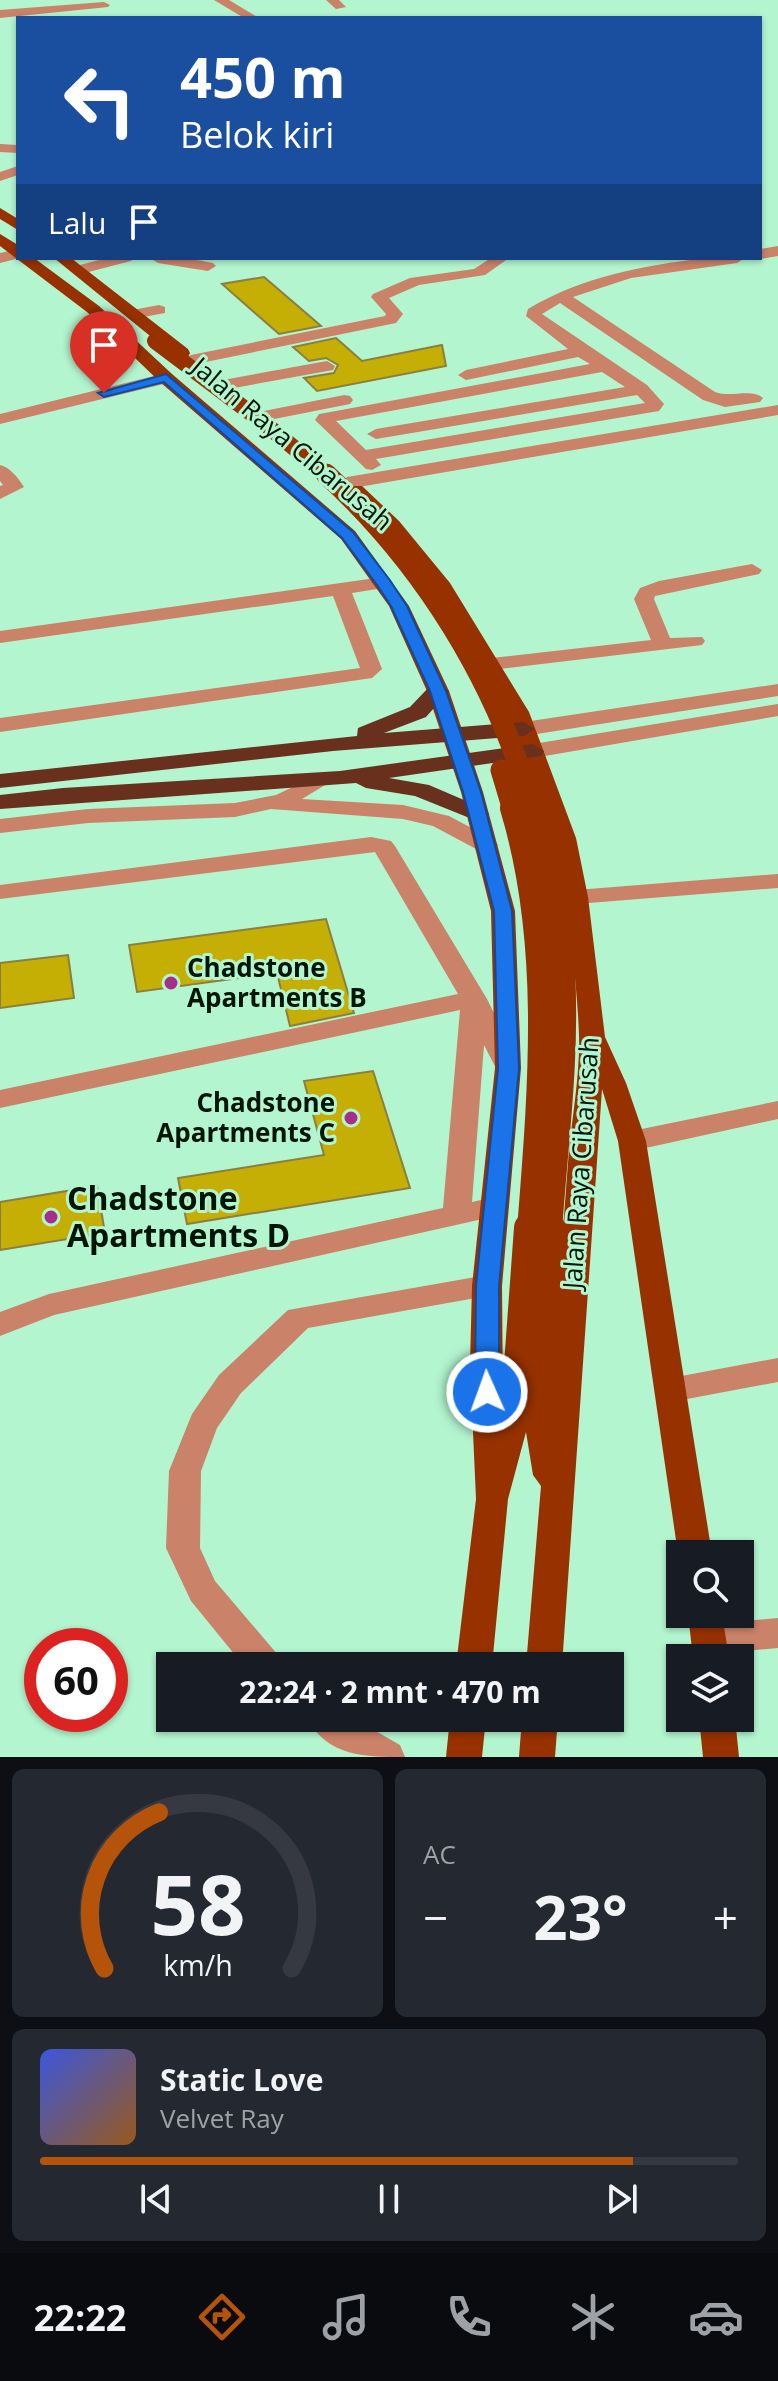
<!DOCTYPE html>
<html lang="id">
<meta charset="utf-8">
<style>
:root{--surface:#171b24;--page:#242831;--text:#f1f3f6;--muted:#9ea1a6;--line:#363941;--accent:#b45309}
body{margin:0;font-family:"Open Sans",sans-serif;background:var(--page);color:var(--text);height:100vh;display:flex;flex-direction:column;font-size:30px;white-space:nowrap}
*{box-sizing:border-box;margin:0}
p{font-size:26px;color:var(--muted)}
.icon{flex:none;width:44px;height:44px;fill:none;stroke:currentColor;stroke-width:2;stroke-linecap:round;stroke-linejoin:round}
.map{position:relative;height:1757px;overflow:hidden}
.details{display:flex;flex-direction:column;gap:12px;padding:12px;background:#0d0f14;flex:1}
.details>*{flex:none}
.guide{position:absolute;left:16px;top:16px;width:746px;height:244px;border-radius:0px;box-shadow:0 2px 6px #0004;background:#1a4fa0;color:#fff;overflow:hidden}
.controls{position:absolute;left:666px;top:1540px;display:grid;gap:16px}
.controls a{display:grid;place-items:center;width:88px;height:88px;border-radius:0px;background:var(--surface);box-shadow:0 2px 6px #0004;font-size:40px}
.speed{position:absolute;left:24px;top:1628px;display:flex;gap:16px;font-size:40px;font-weight:700;text-align:center}
.speed>*{display:grid;place-content:center;width:104px;height:104px;border-radius:50%;background:var(--surface);box-shadow:0 2px 6px #0004;line-height:1}
.speed .limit{border:12px solid #d22;background:#fff;color:#111}
.pin{position:absolute;display:grid;place-items:center;width:68px;height:68px;color:#fff;margin:-82px -34px;border-radius:50% 50% 50% 0;rotate:-45deg;box-shadow:0 0 8px #0007}
.pin .icon{rotate:45deg}
.me{position:absolute;width:88px;margin:-44px;rotate:358deg;stroke-linejoin:round;filter:drop-shadow(0 0 6px #0008)}
.turn{display:flex;align-items:center;gap:28px;height:168px;padding:0 32px;font-size:36px}
.turn .icon{width:104px;height:104px;stroke-width:2.5}
.turn b{display:block;font-size:56px;line-height:68px}
.then{display:flex;align-items:center;height:76px;padding:0 32px;background:#0003;gap:16px;font-size:30px}
.big{font-size:60px;font-weight:700;line-height:1.1}
.details .tile{flex:1;display:flex;flex-direction:column;justify-content:center;gap:12px;min-width:0;padding:0 28px;border-radius:12px;background:var(--page)}
.details .dial{align-items:center;gap:0}
.dial svg{height:208px;overflow:visible;fill:none;stroke:var(--line);stroke-width:7;stroke-linecap:round;text-anchor:middle}
.dial text{fill:var(--text);stroke:none}
.song{display:flex;align-items:center;gap:24px}
.cover{width:96px;height:96px;border-radius:12px;background:linear-gradient(135deg,hsl(230 70% 55%),hsl(30 70% 35%))}
.played{height:8px;border-radius:4px;background:linear-gradient(90deg,var(--accent) 85%,var(--line) 85%)}
.keys{display:flex;justify-content:space-around;direction:ltr}
.heat{display:flex;justify-content:space-between;align-items:center;font-size:44px;direction:ltr}
.details .tiles{flex:1;display:grid;gap:12px;grid-template-columns:1fr 1fr}
.tile:last-child{grid-column:span 2}
.trip{position:absolute;left:156px;top:1652px;width:468px;height:80px;border-radius:0px;background:var(--surface);box-shadow:0 2px 6px #0004;font-weight:700;line-height:80px;text-align:center}
.dock{display:flex;height:128px;justify-content:space-around;align-items:center;background:#090b0e;color:var(--muted)}
.dock .icon{width:56px;height:56px}
.dock .selected{color:var(--accent)}
.dock b{font-size:36px;color:var(--text)}
.map>svg:first-child{display:block}
.building{fill:#c6af05;stroke:#8a7f40;stroke-width:2}
.lines{fill:none;stroke-linecap:round;stroke-linejoin:round}
.minor{fill:#ca8269;fill-rule:evenodd}
.major{fill:#983100;fill-rule:evenodd}
.highway{fill:#68301d;fill-rule:evenodd}
.major-bridge-far3{stroke:#983100;stroke-width:16}
.major-bridge-far2{stroke:#983100;stroke-width:21}
.major-bridge-far1{stroke:#983100;stroke-width:26}
.major-bridge{stroke:#983100;stroke-width:32}
.route{fill:#1a73e8;stroke:#114b97;stroke-width:2}
.poi-dot{fill:#a63089;stroke:#b2f5cf;stroke-width:3}
.labels{text-anchor:middle;stroke-width:6;stroke-linejoin:round;paint-order:stroke}
.street-label{font-size:26px;fill:#001408;stroke:#b2f5cf}
.poi-label{font-size:26px;font-weight:bold;fill:#001408;stroke:#b2f5cf;text-anchor:start}
.near-poi-label{font-size:32px;font-weight:bold;fill:#001408;stroke:#b2f5cf;text-anchor:start}
</style>
<div class="map">
<svg width="778" height="1757" viewBox="0 0 778 1757">
<rect width="100%" height="100%" fill="#b2f5cf"/>
<g class="building">
<path d="M264,277L321,326L279,334L222,284Z"/>
<path d="M336,338L362,361L442,345L446,366L317,391L304,378L334,373L338,365L326,358L309,361L293,347Z"/>
<path d="M326,919L354,1013L290,1026L277,973L137,992L129,945Z"/>
<path d="M68,955L74,998L0,1008V963Z"/>
<path d="M373,1071L410,1188L187,1224L178,1178L324,1155L304,1081Z"/>
<path d="M97,1186L105,1233L0,1250V1202Z"/>
</g>
<g class="lines">
<g class="minor">
<path d="M214,0H229L259,18H244Z"/>
<path d="M326,0H339L346,7L336,9Z"/>
<path d="M104,2L110,5L108,7L0,18V10Z"/>
<path d="M0,144L18,145V153L0,152Z"/>
<path d="M18,166V175L0,181V172Z"/>
<path d="M778,246V256L760,259L758,258L760,249Z"/>
<path d="M18,249L20,258L0,263V253Z"/>
<path d="M107,258H134L131,261L77,275L69,270L72,267Z"/>
<path d="M150,258H187L213,263L216,266L208,271L158,263Z"/>
<path d="M491,258H509L485,275L419,285L389,298L403,314L396,323L191,365L183,360L191,355L385,316L386,314L371,297L373,294L410,278L474,269Z"/>
<path d="M705,258H745L737,263L631,278L573,297L715,392C731,398 751,388 763,398L760,402L725,407L703,400L560,303L542,314L647,385L664,404L659,411L376,459L381,465L372,470L366,469L315,420L319,414L325,413L590,364L578,357L466,380L458,375L466,370L568,349L526,316L528,309C583,276 642,266 705,258ZM602,372L625,387L376,429L367,434L376,439L637,395L645,403L366,450L336,421Z"/>
<path d="M159,305L165,307V313L133,319L125,314L127,311Z"/>
<path d="M327,361L335,366L333,370L223,390L215,385L223,380Z"/>
<path d="M166,373L172,374L174,378L172,382L0,424V414Z"/>
<path d="M344,395L350,396L353,400L350,404L264,421L255,416L264,411Z"/>
<path d="M778,405V415L347,489L338,483L347,477Z"/>
<path d="M0,465C10,467 18,478 24,487L0,499V486L3,485L0,481Z"/>
<path d="M752,564L762,570L759,574L655,596L654,599L670,638L702,637L705,641L702,645L492,670L482,664L492,658L651,640L634,599L640,588L659,581Z"/>
<path d="M383,577L390,579L393,583L390,587L352,593L382,669L372,678L0,732V718L360,668L333,596L0,643V631Z"/>
<path d="M778,684V696L524,736L513,729L524,722Z"/>
<path d="M778,704V716L533,758L522,751L533,744Z"/>
<path d="M324,772L332,774L335,779L302,799L403,805L449,816L494,840L498,845L494,850H478L433,826L403,819L271,809L235,817L88,823L0,833V819L88,809L235,803L276,795Z"/>
<path d="M371,837L391,841L395,846L487,999L521,1068L517,1074L508,1077L499,1074L484,1045L472,1202L495,1197L505,1200L509,1207L505,1214L54,1315L0,1336V1312L49,1294L443,1208L460,1010L0,1108V1090L458,994L375,852L0,899V885Z"/>
<path d="M778,874V888L576,904L567,902L564,897L567,892L576,890Z"/>
<path d="M778,1101V1119L632,1151L622,1148L618,1141L622,1134L632,1131Z"/>
<path d="M487,1275L498,1278L502,1286L498,1294L308,1328L241,1393L217,1428L201,1471L200,1548L215,1581L278,1655L284,1666H244L191,1601L166,1548L169,1471L192,1414L219,1375L288,1310Z"/>
<path d="M778,1358V1382L671,1402L660,1399L655,1390L660,1381L671,1378Z"/>
<path d="M778,1618V1648L709,1654L697,1650L692,1639L697,1628L709,1624Z"/>
<path d="M307,1718H353L400,1745L405,1757C366,1757 327,1757 307,1718Z"/>
</g>
<g class="major">
<path d="M0,208L18,219V230L0,219Z"/>
<path d="M0,234L18,245V258H34L99,306L172,374L355,531L409,606L449,691L483,792L515,911L521,1068L502,1286L503,1403L506,1397L517,1394L525,1396L537,1392L549,1397C556,1314 563,1232 569,1150C573,1112 580,1073 579,1035C571,829 500,638 348,494L346,490L348,486H362L399,521L450,583L529,712L576,838L588,897L605,1037L626,1083L646,1141L712,1554H680V1558L678,1554L618,1141L602,1089L562,1666H526L541,1486L533,1475L526,1432L508,1499L492,1666H456L476,1499L470,1365L472,1286L495,1068L491,911L461,792L427,691L389,606L341,539L160,382L87,312L0,246Z"/>
<path d="M54,258H71L188,349L190,353L188,357H176Z"/>
<path d="M688,1614H722L729,1658H693Z"/>
<path d="M450,1718H486L482,1757H446Z"/>
<path d="M522,1718H558L555,1757H519Z"/>
<path d="M699,1718H735L739,1757H703Z"/>
</g>
<g class="highway">
<path d="M438,685L449,691L426,717L384,733L524,722L535,729L524,736L333,751L0,788V774L357,736L358,728L410,707L430,686Z"/>
<path d="M533,744L544,751L541,756L389,778L429,785L485,809L489,814L485,819L477,821L415,796L366,788L356,783L0,809V795L63,788L340,771Z"/>
</g>
<path class="major-bridge-far3" d="M155,341L264,423L328,476"/>
<g class="major-bridge-far2">
<path d="M326,474C424,564 497,682 533,810"/>
<path d="M501,770L513,810"/>
</g>
<g class="major-bridge-far1">
<path d="M513,808C554,943 541,1090 530,1230"/>
<path d="M533,808C548,861 559,916 562,971C567,1057 555,1144 549,1230"/>
</g>
<g class="major-bridge">
<path d="M537,1404L549,1228"/>
<path d="M517,1406L530,1228"/>
</g>
</g>
<path class="route" d="M166,374L353,532L389,579L407,606L446,691L481,792L512,911L519,1068L499,1286V1392L495,1399L487,1401L478,1399L475,1392L476,1286L498,1068L494,911L463,792L430,691L391,606L377,585L342,538L164,382L104,397L98,393Z"/>
<g class="poi-dot">
<circle cx="171" cy="983" r="8"/>
<circle cx="351" cy="1118" r="8"/>
<circle cx="51" cy="1217" r="8"/>
</g>
<g class="labels">
<g class="street-label">
<text transform="translate(292 444) rotate(40)" y="9">Jalan Raya Cibarusah</text>
<text transform="translate(581 1163) rotate(-86)" y="9">Jalan Raya Cibarusah</text>
</g>
<g class="poi-label">
<text x="187" y="977">Chadstone<tspan x="187" dy="30">Apartments B</tspan></text>
<text x="335" y="1112" text-anchor="end">Chadstone<tspan x="335" dy="30">Apartments C</tspan></text>
</g>
<g class="near-poi-label">
<text x="67" y="1210">Chadstone<tspan x="67" dy="37">Apartments D</tspan></text>
</g>
</g>
</svg>
<div class="controls">
<a><svg class="icon" aria-label="search" viewBox="0 0 24 24"><circle cx="10" cy="10" r="6"/><path d="M15 15l6 6"/></svg></a>
<a><svg class="icon" aria-label="layers" viewBox="0 0 24 24"><path d="M12 4l9 5-9 5-9-5zM3 14l9 5 9-5"/></svg></a>
</div>
<div class="speed"><div class="limit">60</div></div>
<div class="pin" style="left:104px;top:393px;background:#d93025"><svg class="icon" aria-label="arrive" viewBox="0 0 24 24"><path d="M6 21V4h12l-3 4 3 4H6"/></svg></div>
<svg class="me" style="left:487px;top:1392px" viewBox="-20 -20 40 40"><circle r="17" fill="#1a73e8" stroke="#fff" stroke-width="3"/><path d="M0-11L8 9 0 5-8 9z" fill="#fff"/></svg>
<div class="trip">22:24 · 2 mnt · 470 m</div>
<div class="guide">
<div class="turn"><svg class="icon" aria-label="left" viewBox="0 0 24 24"><path d="M17 20v-9H6M10 6l-5 5 5 5"/></svg><div><b>450 m</b>Belok kiri</div></div>
<div class="then">Lalu<svg class="icon" aria-label="arrive" viewBox="0 0 24 24"><path d="M6 21V4h12l-3 4 3 4H6"/></svg></div>
</div>
</div>
<section class="details">
<div class="tiles">
<div class="tile dial"><svg viewBox="0 0 100 80">
<path d="M14 69A42 42 0 1 1 86 69"/>
<path d="M14 69A42 42 0 0 1 35 9" stroke="#b45309"/>
<text x="50" y="56" font-size="32" font-weight="700">58</text>
<text x="50" y="72" font-size="11">km/h</text>
</svg></div>
<div class="tile"><p>AC</p>
<div class="heat"><a>−</a><b class="big">23°</b><a>+</a></div>
</div>
<div class="tile">
<div class="song"><i class="cover"></i><div><b>Static Love</b><p>Velvet Ray</p></div></div>
<div class="played"></div>
<div class="keys"><svg class="icon" aria-label="previous" viewBox="0 0 24 24"><path d="M18 5L8 12l10 7zM5 5v14"/></svg><svg class="icon" aria-label="pause" viewBox="0 0 24 24"><path d="M8 5v14M16 5v14"/></svg><svg class="icon" aria-label="next" viewBox="0 0 24 24"><path d="M6 5l10 7-10 7zM19 5v14"/></svg></div>
</div>
</div>
</section>
<nav class="dock">
<b>22:22</b>
<svg class="icon selected" aria-label="directions" viewBox="0 0 24 24"><path d="M12 3l9 9-9 9-9-9zM9 14v-3h6M13 9l2 2-2 2"/></svg>
<svg class="icon" aria-label="music" viewBox="0 0 24 24"><path d="M9 18V5l10-2v13"/><circle cx="6" cy="18" r="3"/><circle cx="16" cy="16" r="3"/></svg>
<svg class="icon" aria-label="phone" viewBox="0 0 24 24"><path d="M5 4h4l2 5-3 2q2 4 5 5l2-3 5 2v4C11 20 4 13 5 4z"/></svg>
<svg class="icon" aria-label="climate" viewBox="0 0 24 24"><path d="M12 3v18M4 7l16 10M4 17L20 7"/></svg>
<svg class="icon" aria-label="car" viewBox="0 0 24 24"><path d="M5 17H2v-5l4-1 3-4h7l3 4 3 1v5h-3M9 17h6M6 11h13"/><circle cx="7" cy="17" r="2"/><circle cx="17" cy="17" r="2"/></svg>
</nav>
